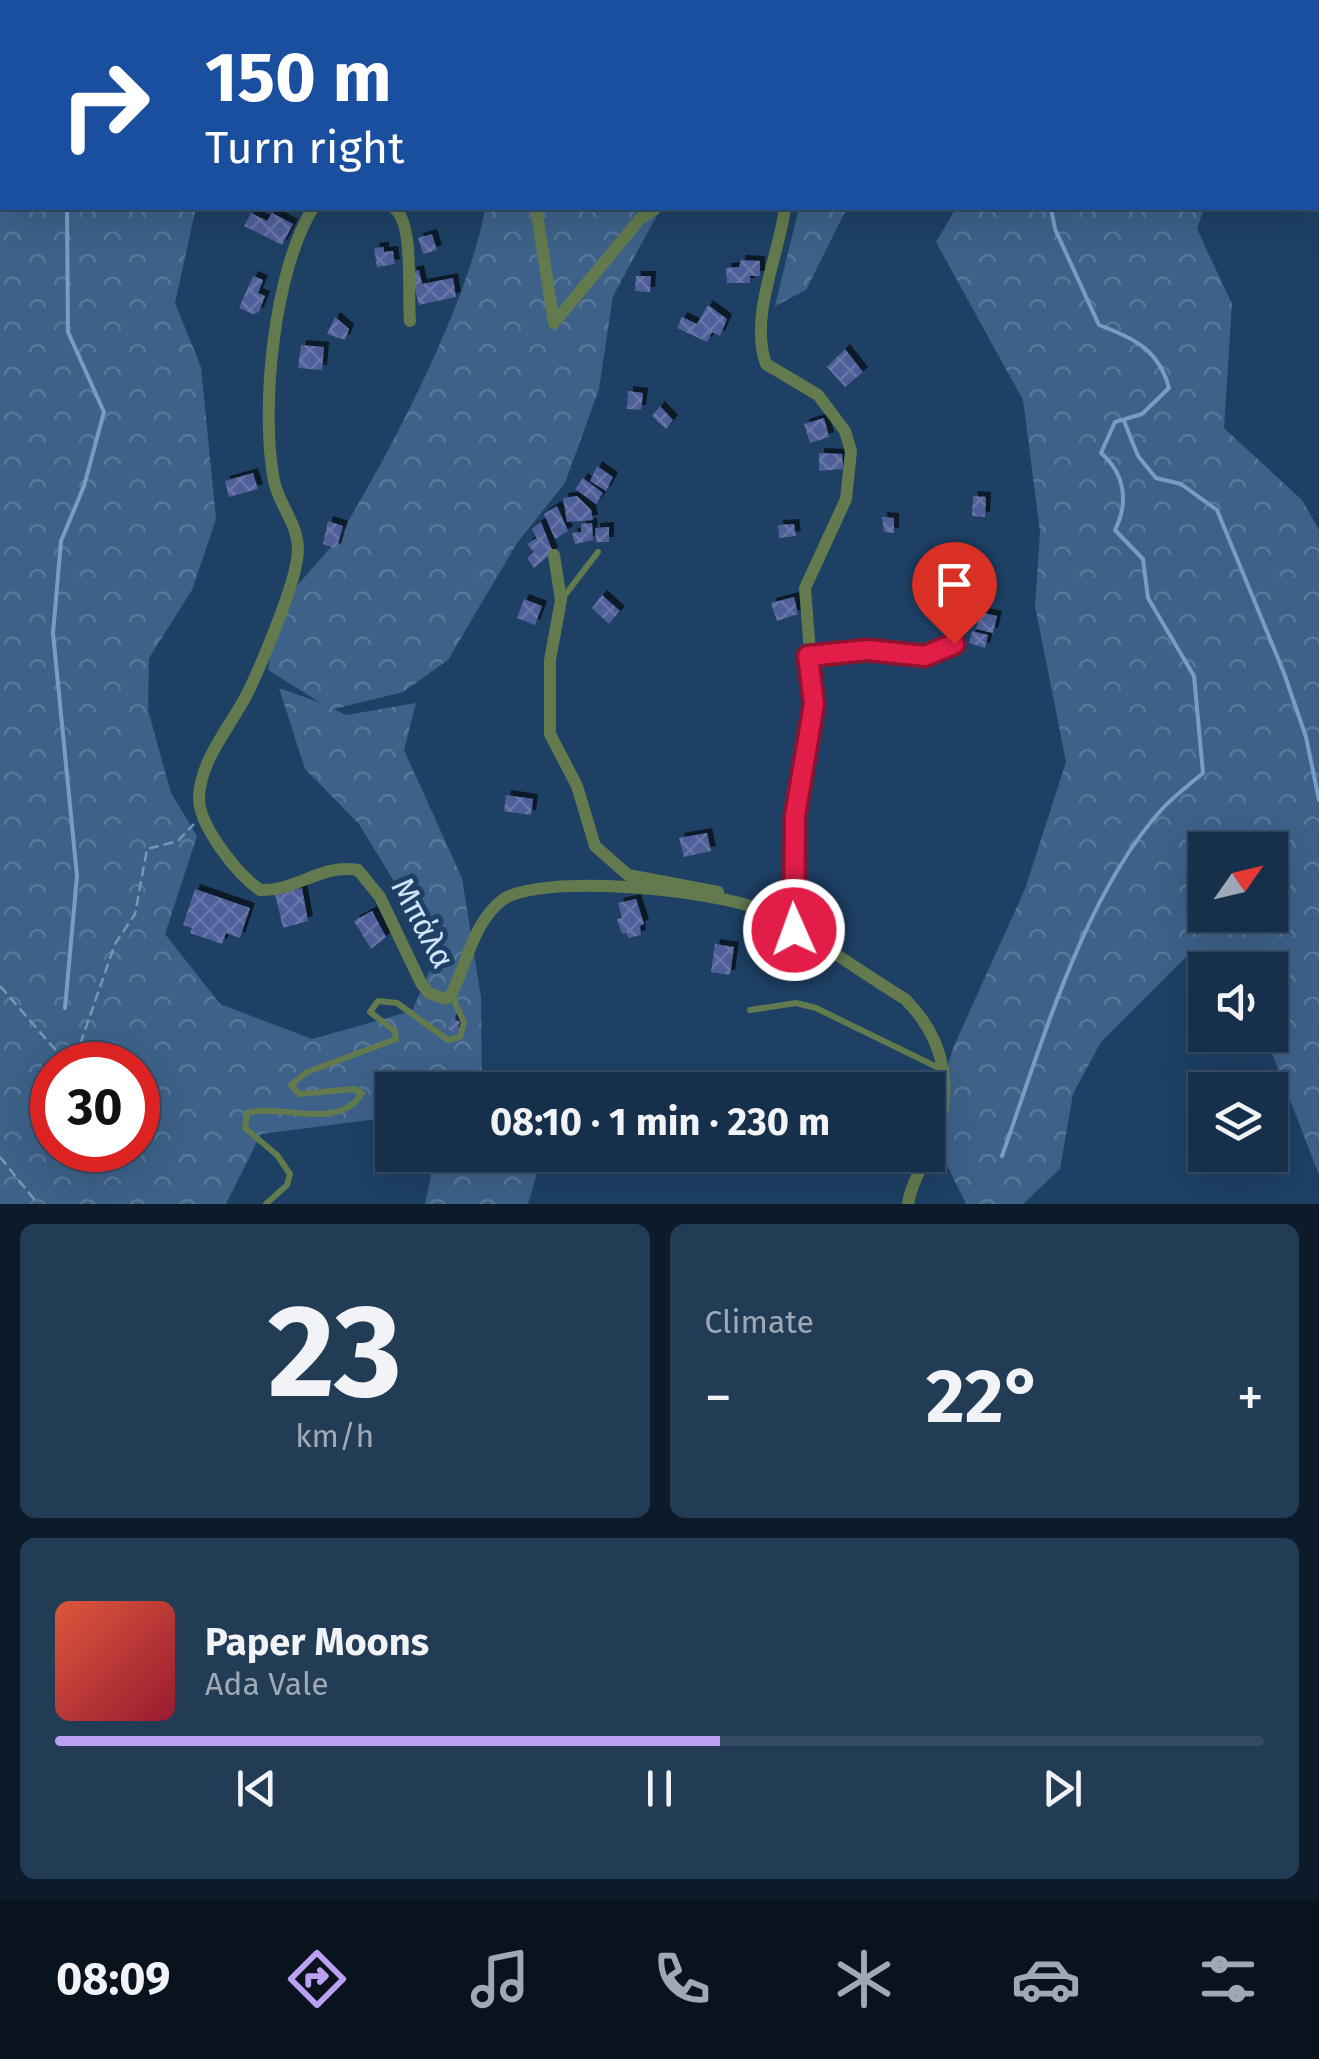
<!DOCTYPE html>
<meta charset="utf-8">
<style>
:root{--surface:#16304b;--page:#233c55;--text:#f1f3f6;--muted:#9ea9b5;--line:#354b63;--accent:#bca0f2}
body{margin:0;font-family:"Fira Sans",sans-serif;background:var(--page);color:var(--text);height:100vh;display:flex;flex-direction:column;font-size:38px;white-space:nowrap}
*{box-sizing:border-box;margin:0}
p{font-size:32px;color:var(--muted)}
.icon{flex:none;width:55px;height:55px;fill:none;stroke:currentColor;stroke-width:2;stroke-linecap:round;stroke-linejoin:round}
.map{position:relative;height:1204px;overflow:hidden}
.details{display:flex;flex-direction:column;gap:20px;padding:20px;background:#0c1a29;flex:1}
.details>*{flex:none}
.hud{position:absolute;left:0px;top:0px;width:1320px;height:210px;box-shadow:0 10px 40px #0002,0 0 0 2px var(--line);background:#1a4fa0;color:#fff;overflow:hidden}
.needle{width:65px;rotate:56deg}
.tools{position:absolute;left:1188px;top:832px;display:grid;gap:20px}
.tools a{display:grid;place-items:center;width:100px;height:100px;border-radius:0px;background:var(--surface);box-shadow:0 10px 40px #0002,0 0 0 2px var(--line);font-size:50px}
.speed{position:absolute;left:30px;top:1042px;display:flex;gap:20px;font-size:50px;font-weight:700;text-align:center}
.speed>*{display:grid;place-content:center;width:130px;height:130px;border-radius:50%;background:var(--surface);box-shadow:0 10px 40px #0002,0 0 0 2px var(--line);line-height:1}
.speed .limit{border:15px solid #d22;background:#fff;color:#111}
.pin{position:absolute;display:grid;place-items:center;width:85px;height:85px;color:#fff;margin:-102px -42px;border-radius:50% 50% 50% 0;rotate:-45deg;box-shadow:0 0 10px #0007}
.pin .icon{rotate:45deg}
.me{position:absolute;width:110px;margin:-55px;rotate:358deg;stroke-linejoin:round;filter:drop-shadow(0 0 8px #0008)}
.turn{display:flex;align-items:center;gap:35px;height:210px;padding:0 40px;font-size:45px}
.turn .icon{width:130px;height:130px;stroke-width:2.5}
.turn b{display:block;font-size:70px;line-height:85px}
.big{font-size:75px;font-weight:700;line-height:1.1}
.details .tile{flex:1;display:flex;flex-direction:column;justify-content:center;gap:15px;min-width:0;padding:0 35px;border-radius:15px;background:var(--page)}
.details .dial{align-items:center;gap:0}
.dial b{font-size:130px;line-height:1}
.song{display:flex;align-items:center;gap:30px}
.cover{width:120px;height:120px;border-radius:15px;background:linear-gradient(135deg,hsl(10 70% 55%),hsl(350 70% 35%))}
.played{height:10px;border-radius:5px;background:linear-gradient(90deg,var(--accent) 55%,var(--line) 55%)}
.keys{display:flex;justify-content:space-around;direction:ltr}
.heat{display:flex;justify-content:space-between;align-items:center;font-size:55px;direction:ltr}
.details .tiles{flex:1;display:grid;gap:20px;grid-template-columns:1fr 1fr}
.tile:last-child{grid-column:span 2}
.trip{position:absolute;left:375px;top:1072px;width:570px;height:100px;border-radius:0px;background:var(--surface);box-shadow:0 10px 40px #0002,0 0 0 2px var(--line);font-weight:700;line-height:100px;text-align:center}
.menu{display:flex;height:160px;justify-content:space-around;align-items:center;background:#09131e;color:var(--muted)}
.menu .icon{width:70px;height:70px}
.menu .active{color:var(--accent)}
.menu b{font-size:45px;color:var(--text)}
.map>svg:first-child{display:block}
.forest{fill:url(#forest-crowns);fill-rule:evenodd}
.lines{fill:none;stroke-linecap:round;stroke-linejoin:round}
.stream{stroke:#759dc8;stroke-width:4}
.building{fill:url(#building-cross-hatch);filter:url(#shadow)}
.path{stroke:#7995b1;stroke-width:2.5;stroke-dasharray:10 5;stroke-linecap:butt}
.lane{stroke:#637a4e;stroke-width:6}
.street{stroke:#637a4e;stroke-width:12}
.route-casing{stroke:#92132f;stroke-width:25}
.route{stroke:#e11d48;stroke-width:18}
.labels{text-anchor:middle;stroke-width:10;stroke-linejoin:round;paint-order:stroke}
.street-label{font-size:32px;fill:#cfe3f9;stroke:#1d4064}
</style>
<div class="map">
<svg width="1319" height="1204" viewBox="0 0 1319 1204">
<defs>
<pattern id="forest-crowns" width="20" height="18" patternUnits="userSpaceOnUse" patternTransform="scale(2.5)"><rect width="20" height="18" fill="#3d6188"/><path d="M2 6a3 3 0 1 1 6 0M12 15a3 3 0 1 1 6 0" fill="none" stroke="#58789a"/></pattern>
<pattern id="building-cross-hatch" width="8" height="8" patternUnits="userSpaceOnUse" patternTransform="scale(2.5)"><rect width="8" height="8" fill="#4f5f99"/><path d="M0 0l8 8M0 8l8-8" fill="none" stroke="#6776a8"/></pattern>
<filter id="shadow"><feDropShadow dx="5" dy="-5" stdDeviation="0" flood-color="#0009"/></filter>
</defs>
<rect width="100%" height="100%" fill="#1d4064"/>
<g class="forest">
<path d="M0,0L105,2H2V208H196L175,303L201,367L216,519L192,590L149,658L148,710L171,793L197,836L165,934L220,1004L312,1039L412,1011L433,963L423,929L359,824L305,769L279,688L321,703L268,670C272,652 271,625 280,609C297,581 325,559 342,531C392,450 470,299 485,208H661L613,296L599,389L565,483L517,543L448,660L403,692L334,709L346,715L416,703L404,750L462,878L481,997L482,1090H392V1117L261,1134L226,1204H0ZM52,1065H138V1150H52Z"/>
<path d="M498,0H687L688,2H498Z"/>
<path d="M796,0H1265V2H795Z"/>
<path d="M799,208H847L806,290L775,306Z"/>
<path d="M956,208H1204L1197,229L1232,304L1224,428L1302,500L1319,530V1175L1265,1035H1270V970H1241L1238,963L1188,955L1101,1042L1073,1094L1060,1169L1023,1204H966L942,1155L940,1091L953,1048L1025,889L1066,762L1035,606L1040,532L1023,400L936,242ZM1205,850H1270V915H1205Z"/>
<path d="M426,1155H537L541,1159L528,1204H425L431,1176Z"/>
</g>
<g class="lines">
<g class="stream">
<path d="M39,0L41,2"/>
<path d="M987,0L988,2"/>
<path d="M1124,421L1138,456L1156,478L1181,484L1217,510L1284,673L1306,737L1319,800"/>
<path d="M65,1008L77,876L53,633L61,541L84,486L104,412L68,332L67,208"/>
<path d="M1002,1156C1041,1047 1083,896 1162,809C1174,796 1189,785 1203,773L1194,676L1148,598L1143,559L1115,530C1129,502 1125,474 1101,453L1115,422L1142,414L1169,388C1159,350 1134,338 1099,325L1055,229L1051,208"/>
</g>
</g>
<g class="building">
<path d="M251,213L267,221L272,213L293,224L282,245L244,226Z"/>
<path d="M432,234L437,250L423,254L418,238Z"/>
<path d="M384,247V252L393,251L395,264L377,267L374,248Z"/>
<path d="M741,260L760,261V276H750V283H727L726,268L739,267Z"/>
<path d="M419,270L422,284L453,278L456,297L419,305L411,272Z"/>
<path d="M253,276L263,280L258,293L265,296L259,312L253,314L239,308Z"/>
<path d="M636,276H651L650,292L635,291Z"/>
<path d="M708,305L727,319L720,336L712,332L707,342L677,328L682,317L697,324Z"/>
<path d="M335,317L349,329L345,340L327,334Z"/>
<path d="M301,345L324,347L322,370L298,368Z"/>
<path d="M845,349L863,372L845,387L827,367Z"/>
<path d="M628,391L643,393L641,410L627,409Z"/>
<path d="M660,406L673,420L666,429L652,416Z"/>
<path d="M824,418L829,437L810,443L804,424Z"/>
<path d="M819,453L842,454L843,469L819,471Z"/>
<path d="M597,466L613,477L606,491L590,481Z"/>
<path d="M253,473L258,489L229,497L225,481Z"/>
<path d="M583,478L603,493L596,504L575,489Z"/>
<path d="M577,496L591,510L593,520L567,522L563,498Z"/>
<path d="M973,496L986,497L985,517L972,516Z"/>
<path d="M557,506L568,531L555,539L544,514Z"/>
<path d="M882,517L894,518V533L884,532Z"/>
<path d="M328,521L343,526L336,549L323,544Z"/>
<path d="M541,522L553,552L534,568L527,558L534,552L527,544L537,538L532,529Z"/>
<path d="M592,523L593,540L575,544L572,533L581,532V524Z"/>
<path d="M794,524L796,536L779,538L778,525Z"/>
<path d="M609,527V542H596L595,528Z"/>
<path d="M602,595L620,611L609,624L592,608Z"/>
<path d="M794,597L798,614L777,621L771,603Z"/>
<path d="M524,599L542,606L535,625L517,618Z"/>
<path d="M980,612L997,616L993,633L976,629Z"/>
<path d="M972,631L988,635L985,648L969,643Z"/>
<path d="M506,795L533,799L531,815L504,811Z"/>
<path d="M707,833L711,851L684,857L679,838Z"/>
<path d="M302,888L308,921L283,928L275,894Z"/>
<path d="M195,889L250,908L240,938L226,933L222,944L190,933L192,928L183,925Z"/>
<path d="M636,899L644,924L640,926L641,935L628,938L627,933L622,934L617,919L622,918L618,903Z"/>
<path d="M372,911L386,937L371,949L354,921Z"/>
<path d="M715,944L734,947L730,975L711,972Z"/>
<path d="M452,1018L460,1022L455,1033L448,1029Z"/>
</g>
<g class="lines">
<g class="path">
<path d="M0,986L59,1054L76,1056L115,944L135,914L147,849L178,841L194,824"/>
<path d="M0,1157L38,1204"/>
</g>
<g class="lane">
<path d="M562,599L598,552"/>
<path d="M809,656L868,649L925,656L954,644"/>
<path d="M750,1010L796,1003L816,1008L943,1070"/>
<path d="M266,1204L287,1185L290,1174L277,1155L245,1128L247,1113C280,1103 339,1132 362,1093L354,1089L299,1094L291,1085L307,1072L396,1039L395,1031L370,1012L378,1001L397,1003L448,1040L460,1037L464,1022L452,996"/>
</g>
<g class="street">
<path d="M368,2L370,0"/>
<path d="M781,2L782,0"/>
<path d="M313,208C274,270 260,409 274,481C280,509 303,528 297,560C292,591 264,658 250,688C234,723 201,756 199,797C198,825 237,874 260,890C295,892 322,863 358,870L380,897L421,983L429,993L445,999L451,995C467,964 472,925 501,901C536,872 721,890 762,911C812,936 858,970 905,999C946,1040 955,1092 932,1145C924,1165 911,1183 908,1204"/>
<path d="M394,208C415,224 407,293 410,321"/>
<path d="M536,208L554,323L639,220L656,208"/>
<path d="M785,208C779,255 749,317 766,364L818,395L845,431L851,451L846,499L805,588L814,704L795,816L794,930"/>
<path d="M554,555L561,600L550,660V734L577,786L595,846L628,875L718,892"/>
</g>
</g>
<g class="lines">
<g class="route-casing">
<path id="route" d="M794,930L795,816L814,704L808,656L868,650L925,656L954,644"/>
</g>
<use href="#route" class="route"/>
</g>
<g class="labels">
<g class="street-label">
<text transform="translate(423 923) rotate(62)" y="11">Μπάλα</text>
</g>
</g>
</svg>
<div class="tools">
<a><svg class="needle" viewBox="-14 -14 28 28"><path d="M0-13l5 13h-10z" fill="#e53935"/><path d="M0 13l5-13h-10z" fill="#9ea9b5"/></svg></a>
<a><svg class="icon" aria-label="sound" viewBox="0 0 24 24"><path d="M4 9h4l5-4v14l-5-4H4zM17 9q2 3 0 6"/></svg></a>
<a><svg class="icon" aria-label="layers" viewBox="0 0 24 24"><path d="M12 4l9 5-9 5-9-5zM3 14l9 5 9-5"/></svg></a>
</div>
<div class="speed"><div class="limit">30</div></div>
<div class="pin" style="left:954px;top:644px;background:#d93025"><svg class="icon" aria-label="arrive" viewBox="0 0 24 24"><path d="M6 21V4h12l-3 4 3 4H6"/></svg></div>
<svg class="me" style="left:794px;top:930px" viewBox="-20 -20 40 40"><circle r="17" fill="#e11d48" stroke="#fff" stroke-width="3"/><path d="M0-11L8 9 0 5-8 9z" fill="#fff"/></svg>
<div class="trip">08:10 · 1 min · 230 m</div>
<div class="hud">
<div class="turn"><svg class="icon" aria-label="right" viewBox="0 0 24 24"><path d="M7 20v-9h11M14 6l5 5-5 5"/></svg><div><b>150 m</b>Turn right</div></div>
</div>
</div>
<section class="details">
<div class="tiles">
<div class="tile dial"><b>23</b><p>km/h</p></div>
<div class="tile"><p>Climate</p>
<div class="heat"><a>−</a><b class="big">22°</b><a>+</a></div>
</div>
<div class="tile">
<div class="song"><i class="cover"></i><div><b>Paper Moons</b><p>Ada Vale</p></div></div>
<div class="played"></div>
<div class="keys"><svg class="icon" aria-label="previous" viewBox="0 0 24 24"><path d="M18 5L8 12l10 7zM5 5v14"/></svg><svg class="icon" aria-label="pause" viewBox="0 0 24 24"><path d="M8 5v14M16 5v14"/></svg><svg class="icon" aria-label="next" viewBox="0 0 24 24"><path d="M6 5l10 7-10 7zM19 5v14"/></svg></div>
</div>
</div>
</section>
<nav class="menu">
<b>08:09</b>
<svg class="icon active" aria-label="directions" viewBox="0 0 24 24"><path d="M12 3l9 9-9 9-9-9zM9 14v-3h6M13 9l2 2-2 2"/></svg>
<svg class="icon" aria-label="music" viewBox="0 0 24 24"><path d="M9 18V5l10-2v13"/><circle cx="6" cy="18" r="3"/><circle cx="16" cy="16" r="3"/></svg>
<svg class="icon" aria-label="phone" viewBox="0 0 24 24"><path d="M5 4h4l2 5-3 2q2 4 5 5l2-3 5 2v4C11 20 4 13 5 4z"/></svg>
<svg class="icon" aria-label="climate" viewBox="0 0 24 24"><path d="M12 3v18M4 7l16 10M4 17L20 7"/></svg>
<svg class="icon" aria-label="car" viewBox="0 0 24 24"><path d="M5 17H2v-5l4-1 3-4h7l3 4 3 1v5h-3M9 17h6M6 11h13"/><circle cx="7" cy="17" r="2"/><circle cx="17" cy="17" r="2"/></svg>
<svg class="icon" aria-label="filters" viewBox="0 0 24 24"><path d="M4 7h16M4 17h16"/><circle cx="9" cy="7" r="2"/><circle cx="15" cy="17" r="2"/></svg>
</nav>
